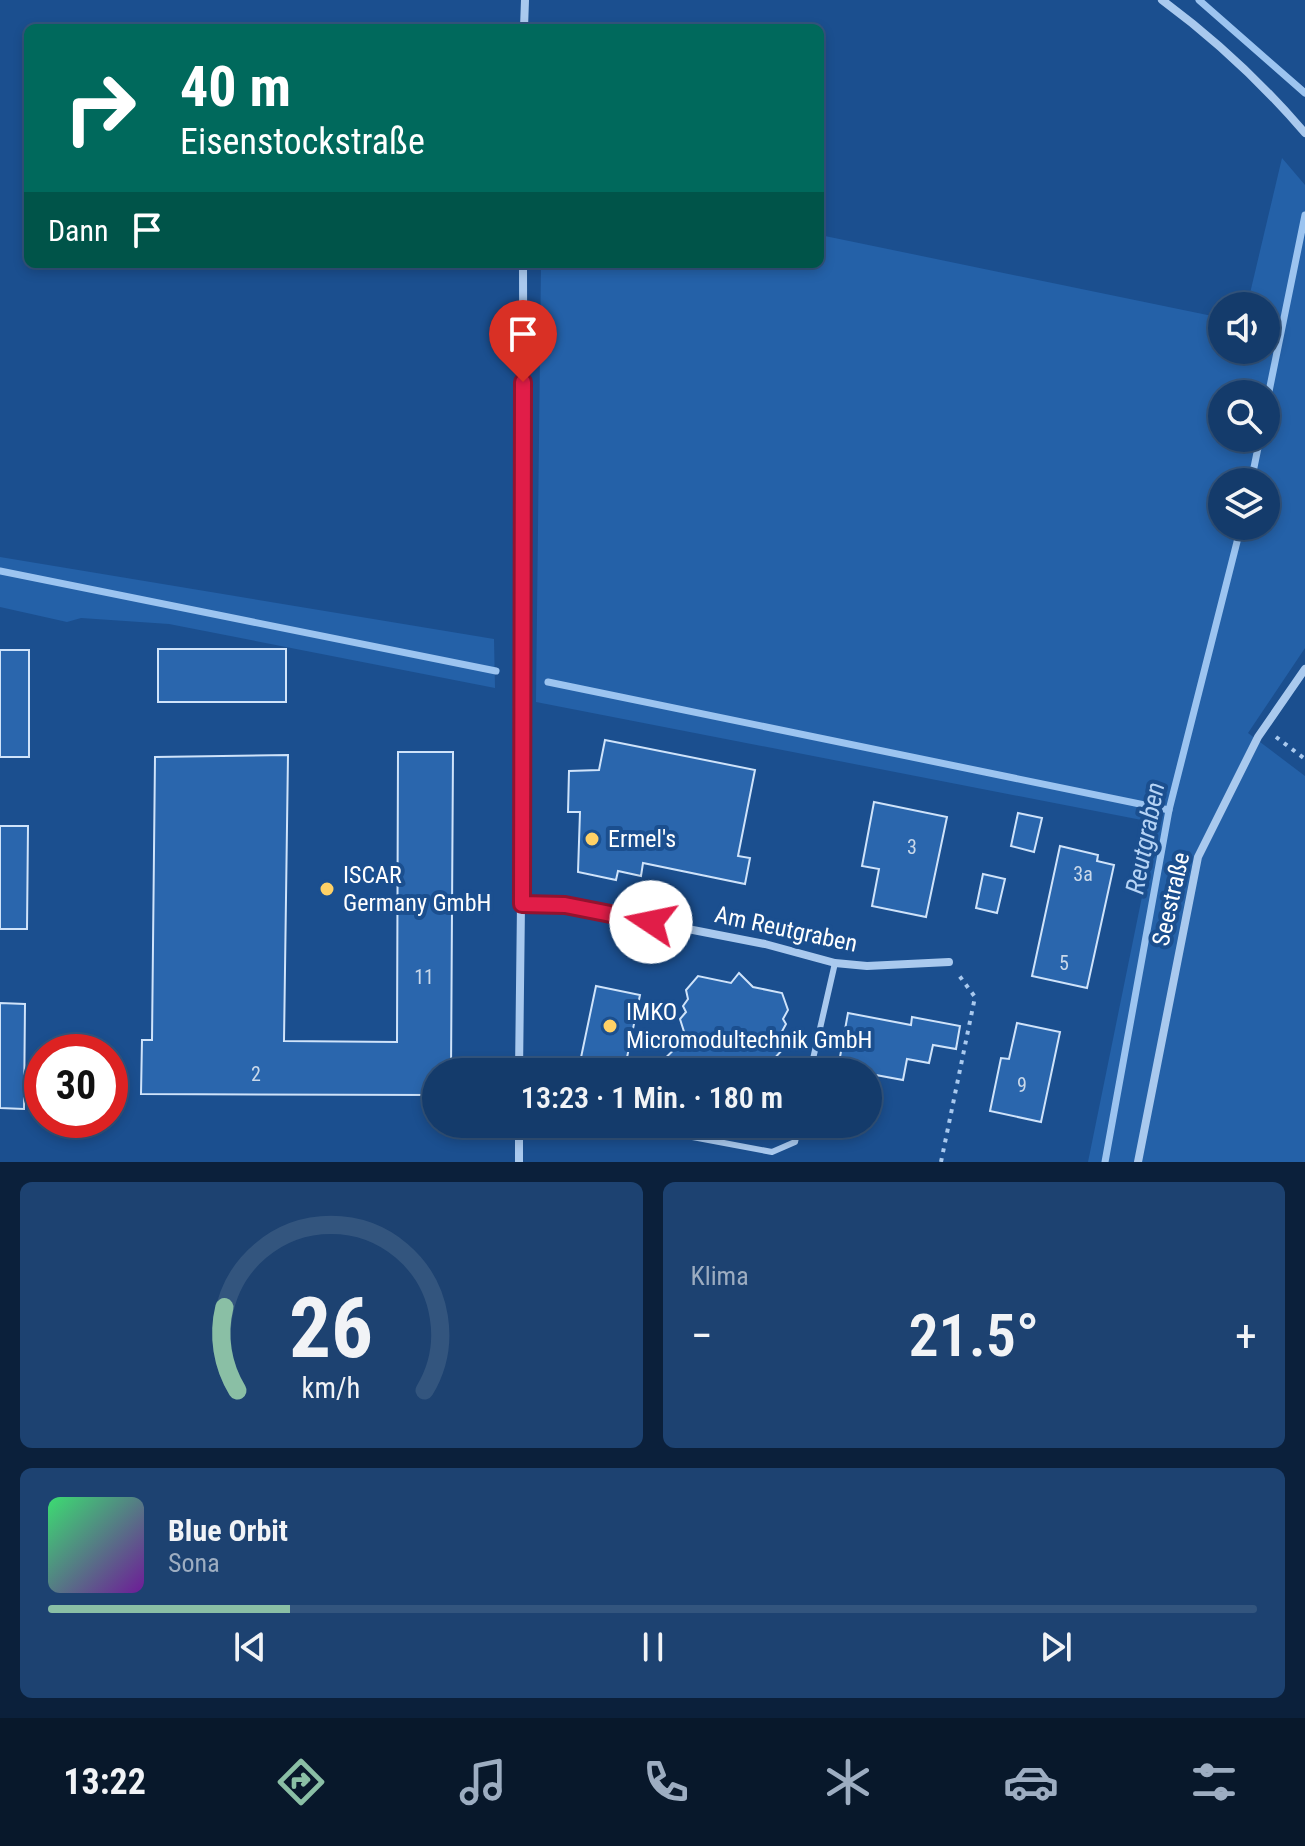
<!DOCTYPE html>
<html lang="de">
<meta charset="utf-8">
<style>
:root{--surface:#143b6b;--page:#1d4271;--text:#f1f3f6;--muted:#9dadc1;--line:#33557e;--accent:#8abfa5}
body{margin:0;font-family:"Roboto Condensed",sans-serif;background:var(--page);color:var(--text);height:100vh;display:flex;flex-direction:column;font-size:30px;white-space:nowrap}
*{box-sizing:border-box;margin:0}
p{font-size:26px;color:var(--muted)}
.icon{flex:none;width:44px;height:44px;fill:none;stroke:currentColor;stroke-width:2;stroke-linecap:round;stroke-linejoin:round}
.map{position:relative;height:1162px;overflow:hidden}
.sheet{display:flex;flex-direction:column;gap:20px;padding:20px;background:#0b203b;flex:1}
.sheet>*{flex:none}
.guide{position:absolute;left:24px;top:24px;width:800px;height:244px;border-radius:12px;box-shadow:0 4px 12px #0003,0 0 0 2px var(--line);background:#00695c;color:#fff;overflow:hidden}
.controls{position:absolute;left:1208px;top:292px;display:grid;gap:16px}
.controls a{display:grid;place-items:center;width:72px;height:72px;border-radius:50%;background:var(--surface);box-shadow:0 4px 12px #0003,0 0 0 2px var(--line);font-size:40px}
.speed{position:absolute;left:24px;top:1034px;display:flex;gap:16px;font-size:40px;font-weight:700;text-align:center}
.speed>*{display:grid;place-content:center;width:104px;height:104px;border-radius:50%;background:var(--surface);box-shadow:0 4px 12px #0003,0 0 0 2px var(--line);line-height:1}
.speed .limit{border:12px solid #d22;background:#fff;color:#111}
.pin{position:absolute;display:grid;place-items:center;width:68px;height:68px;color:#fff;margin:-82px -34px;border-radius:50% 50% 50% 0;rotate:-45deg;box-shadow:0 0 8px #0007}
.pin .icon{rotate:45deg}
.me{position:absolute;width:88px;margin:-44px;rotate:281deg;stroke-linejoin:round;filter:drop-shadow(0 0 6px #0008)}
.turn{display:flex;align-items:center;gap:28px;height:168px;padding:0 24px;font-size:36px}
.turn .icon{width:104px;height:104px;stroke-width:2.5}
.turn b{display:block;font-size:56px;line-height:68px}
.then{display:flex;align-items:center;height:76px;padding:0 24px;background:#0003;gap:16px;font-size:30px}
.big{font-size:60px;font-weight:600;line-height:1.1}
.sheet .widget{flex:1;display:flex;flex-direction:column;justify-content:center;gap:12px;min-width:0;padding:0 28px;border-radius:12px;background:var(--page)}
.sheet .dial{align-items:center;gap:0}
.dial svg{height:208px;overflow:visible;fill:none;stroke:var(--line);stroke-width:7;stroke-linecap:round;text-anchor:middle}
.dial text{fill:var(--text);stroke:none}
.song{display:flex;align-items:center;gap:24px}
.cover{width:96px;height:96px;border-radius:12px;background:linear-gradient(135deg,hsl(140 70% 55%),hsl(280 70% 35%))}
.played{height:8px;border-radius:4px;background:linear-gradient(90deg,var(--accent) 20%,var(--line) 20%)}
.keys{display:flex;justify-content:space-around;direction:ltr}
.heat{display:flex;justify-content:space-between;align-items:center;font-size:44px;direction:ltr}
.sheet .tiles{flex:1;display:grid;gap:20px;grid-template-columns:1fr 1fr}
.widget:last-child{grid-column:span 2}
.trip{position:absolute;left:422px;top:1058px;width:460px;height:80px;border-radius:40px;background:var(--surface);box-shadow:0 4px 12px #0003,0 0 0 2px var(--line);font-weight:600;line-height:80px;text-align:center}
.dock{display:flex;height:128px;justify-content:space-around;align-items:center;background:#08182b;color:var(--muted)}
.dock .icon{width:56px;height:56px}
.dock .current{color:var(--accent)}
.dock b{font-size:36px;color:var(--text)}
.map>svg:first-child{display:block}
.green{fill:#2461a8;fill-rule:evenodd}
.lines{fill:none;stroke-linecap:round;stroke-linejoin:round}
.stream{stroke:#9cc4f0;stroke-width:7}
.building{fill:#2a66ad;stroke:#cfe3fa;stroke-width:2}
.path{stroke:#a9c9ee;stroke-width:4;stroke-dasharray:4 6;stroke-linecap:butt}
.service{stroke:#a9c9ee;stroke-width:6}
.minor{stroke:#a9c9ee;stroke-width:8}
.route-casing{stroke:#92132f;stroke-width:20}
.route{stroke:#e11d48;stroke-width:14}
.poi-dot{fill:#ffd166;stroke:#1b4f8f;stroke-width:3}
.labels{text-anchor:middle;stroke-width:8;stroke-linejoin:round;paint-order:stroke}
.number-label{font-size:20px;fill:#cad9ea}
.poi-label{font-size:24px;fill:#fff;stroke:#1b4f8f;text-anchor:start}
.street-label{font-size:24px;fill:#fff;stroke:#1b4f8f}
.water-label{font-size:26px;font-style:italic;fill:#b5d3f5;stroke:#1b4f8f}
</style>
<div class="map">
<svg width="1305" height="1162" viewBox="0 0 1305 1162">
<rect width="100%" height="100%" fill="#1b4f8f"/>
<g class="green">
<path d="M1282,158L1305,185V648L1248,733L1305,776V1162H1088L1157,823L536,702L541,264H820V235L1222,318V350H1266V306H1247ZM1222,394H1266V438H1222ZM1222,482H1266V526H1222Z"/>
<path d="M0,557L494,639L495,688L169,624L81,618L67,622L0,607Z"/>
</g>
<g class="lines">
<g class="stream">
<path d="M1199,0L1305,93"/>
<path d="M1266,406L1305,215"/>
<path d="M1251,482L1260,438"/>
<path d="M0,571L496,671"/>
<path d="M548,682L1169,810"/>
<path d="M1105,1162L1169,810L1241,526"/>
</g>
</g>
<g class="building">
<rect x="158" y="649" width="128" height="53"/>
<rect x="0" y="650" width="29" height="107"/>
<path d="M605,740L755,770L738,856L750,858L745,884L643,863L641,876L618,871L616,880L578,872L580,812H568L569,771L599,770Z"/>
<path d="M398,752H453L451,1072H436V1095L141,1094L142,1040H152L155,757L288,755L284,1041L397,1042Z"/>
<path d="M874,802L947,817L926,917L872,906L879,869L862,866Z"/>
<path d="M1018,813L1042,818L1034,852L1011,846Z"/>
<path d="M0,826H28L27,929H0Z"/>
<path d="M1060,846L1098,855L1097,861L1114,865L1087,988L1032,976Z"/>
<path d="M983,874L1005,879L997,913L976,908Z"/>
<path d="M739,973L753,987L782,993L788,1010L783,1019L786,1024L780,1035L784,1048L762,1072H651L686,1038L680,1019L686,1012L683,1006L688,999L686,990L698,976L731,983Z"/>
<path d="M596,986L640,995L624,1072H582L583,1068L579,1067Z"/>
<path d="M0,1003L25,1004L24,1109L0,1108Z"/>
<path d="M848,1013L911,1025L912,1017L960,1026L956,1049L933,1045L929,1063L907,1059L903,1080L838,1068Z"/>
<path d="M1017,1023L1060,1032L1041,1122L990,1111L1001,1058L1009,1059Z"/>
</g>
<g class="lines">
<g class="path">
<path d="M1276,737L1305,759"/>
<path d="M941,1162L975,997L958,974"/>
</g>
<g class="service">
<path d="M810,1072L835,963"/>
<path d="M623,1124L772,1152L795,1142L799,1124"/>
</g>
<g class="minor">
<path d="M1162,0C1215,39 1262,83 1305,133"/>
<path d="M524,28L525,0"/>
<path d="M522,904L565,905L765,944L835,963L867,966L949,962"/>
<path d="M519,1072L524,653L523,264"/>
<path d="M519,1162V1124"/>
<path d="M1138,1162L1198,857L1258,737L1305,669"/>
</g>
</g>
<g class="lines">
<g class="route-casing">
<path id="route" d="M523,382L522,904L565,905L651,922"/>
</g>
<use href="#route" class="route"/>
</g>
<g class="poi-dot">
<circle cx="592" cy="839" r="8"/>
<circle cx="327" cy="889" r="8"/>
<circle cx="610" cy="1026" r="8"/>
</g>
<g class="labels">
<g class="number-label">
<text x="912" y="854">3</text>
<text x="1083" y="881">3a</text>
<text x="1064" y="970">5</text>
<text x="424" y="984">11</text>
<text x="256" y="1081">2</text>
<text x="1022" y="1092">9</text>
</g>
<g class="poi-label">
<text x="608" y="847">Ermel's</text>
<text x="343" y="883">ISCAR<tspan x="343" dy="28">Germany GmbH</tspan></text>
<text x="626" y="1020">IMKO<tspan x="626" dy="28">Micromodultechnik GmbH</tspan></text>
</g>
<g class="street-label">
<text transform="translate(1171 899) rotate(-77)" y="8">Seestraße</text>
<text transform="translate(786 929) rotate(12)" y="8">Am Reutgraben</text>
</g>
<g class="water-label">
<text transform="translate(1145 838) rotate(-79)" y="9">Reutgraben</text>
</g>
</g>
</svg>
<div class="controls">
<a><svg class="icon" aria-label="sound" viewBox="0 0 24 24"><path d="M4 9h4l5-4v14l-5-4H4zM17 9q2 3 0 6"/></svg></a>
<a><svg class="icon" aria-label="search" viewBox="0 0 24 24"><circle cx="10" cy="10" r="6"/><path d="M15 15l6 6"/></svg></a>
<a><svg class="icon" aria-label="layers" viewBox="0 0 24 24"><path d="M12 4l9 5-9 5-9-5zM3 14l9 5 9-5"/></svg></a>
</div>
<div class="speed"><div class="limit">30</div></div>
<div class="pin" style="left:523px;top:382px;background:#d93025"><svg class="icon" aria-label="arrive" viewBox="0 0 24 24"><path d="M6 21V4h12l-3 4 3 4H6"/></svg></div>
<svg class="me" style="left:651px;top:922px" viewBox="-20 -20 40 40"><circle r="19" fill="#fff"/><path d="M0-13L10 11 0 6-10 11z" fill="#e11d48"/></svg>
<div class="trip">13:23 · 1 Min. · 180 m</div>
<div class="guide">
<div class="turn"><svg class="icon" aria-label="right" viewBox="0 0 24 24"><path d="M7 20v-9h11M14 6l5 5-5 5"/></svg><div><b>40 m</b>Eisenstockstraße</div></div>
<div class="then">Dann<svg class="icon" aria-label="arrive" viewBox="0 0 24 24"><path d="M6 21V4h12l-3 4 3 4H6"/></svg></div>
</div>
</div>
<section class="sheet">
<div class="tiles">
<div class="widget dial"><svg viewBox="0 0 100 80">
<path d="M14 69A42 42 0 1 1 86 69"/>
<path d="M14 69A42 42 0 0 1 9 37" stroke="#8abfa5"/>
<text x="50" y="56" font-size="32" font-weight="700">26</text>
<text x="50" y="72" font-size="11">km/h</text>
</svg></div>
<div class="widget"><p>Klima</p>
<div class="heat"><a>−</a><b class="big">21.5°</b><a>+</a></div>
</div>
<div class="widget">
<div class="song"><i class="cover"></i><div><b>Blue Orbit</b><p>Sona</p></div></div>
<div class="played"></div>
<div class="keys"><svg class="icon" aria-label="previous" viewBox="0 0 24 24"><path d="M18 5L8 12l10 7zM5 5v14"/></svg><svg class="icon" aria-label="pause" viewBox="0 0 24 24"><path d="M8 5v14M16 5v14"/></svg><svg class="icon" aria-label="next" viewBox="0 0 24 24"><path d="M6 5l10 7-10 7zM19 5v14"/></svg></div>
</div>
</div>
</section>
<nav class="dock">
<b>13:22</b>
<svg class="icon current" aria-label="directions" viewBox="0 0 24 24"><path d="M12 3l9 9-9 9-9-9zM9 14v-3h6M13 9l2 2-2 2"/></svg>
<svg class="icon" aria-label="music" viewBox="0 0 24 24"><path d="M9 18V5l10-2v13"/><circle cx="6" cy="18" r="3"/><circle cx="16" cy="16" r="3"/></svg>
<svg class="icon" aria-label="phone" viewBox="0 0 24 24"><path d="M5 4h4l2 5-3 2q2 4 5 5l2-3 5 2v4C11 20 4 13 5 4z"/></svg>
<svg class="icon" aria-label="climate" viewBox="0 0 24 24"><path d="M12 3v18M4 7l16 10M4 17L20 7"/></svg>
<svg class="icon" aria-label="car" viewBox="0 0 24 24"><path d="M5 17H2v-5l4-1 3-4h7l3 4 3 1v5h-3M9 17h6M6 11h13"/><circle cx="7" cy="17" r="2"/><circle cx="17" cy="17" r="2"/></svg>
<svg class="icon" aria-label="filters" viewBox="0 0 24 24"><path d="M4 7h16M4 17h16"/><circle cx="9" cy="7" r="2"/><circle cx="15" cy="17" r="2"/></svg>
</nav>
